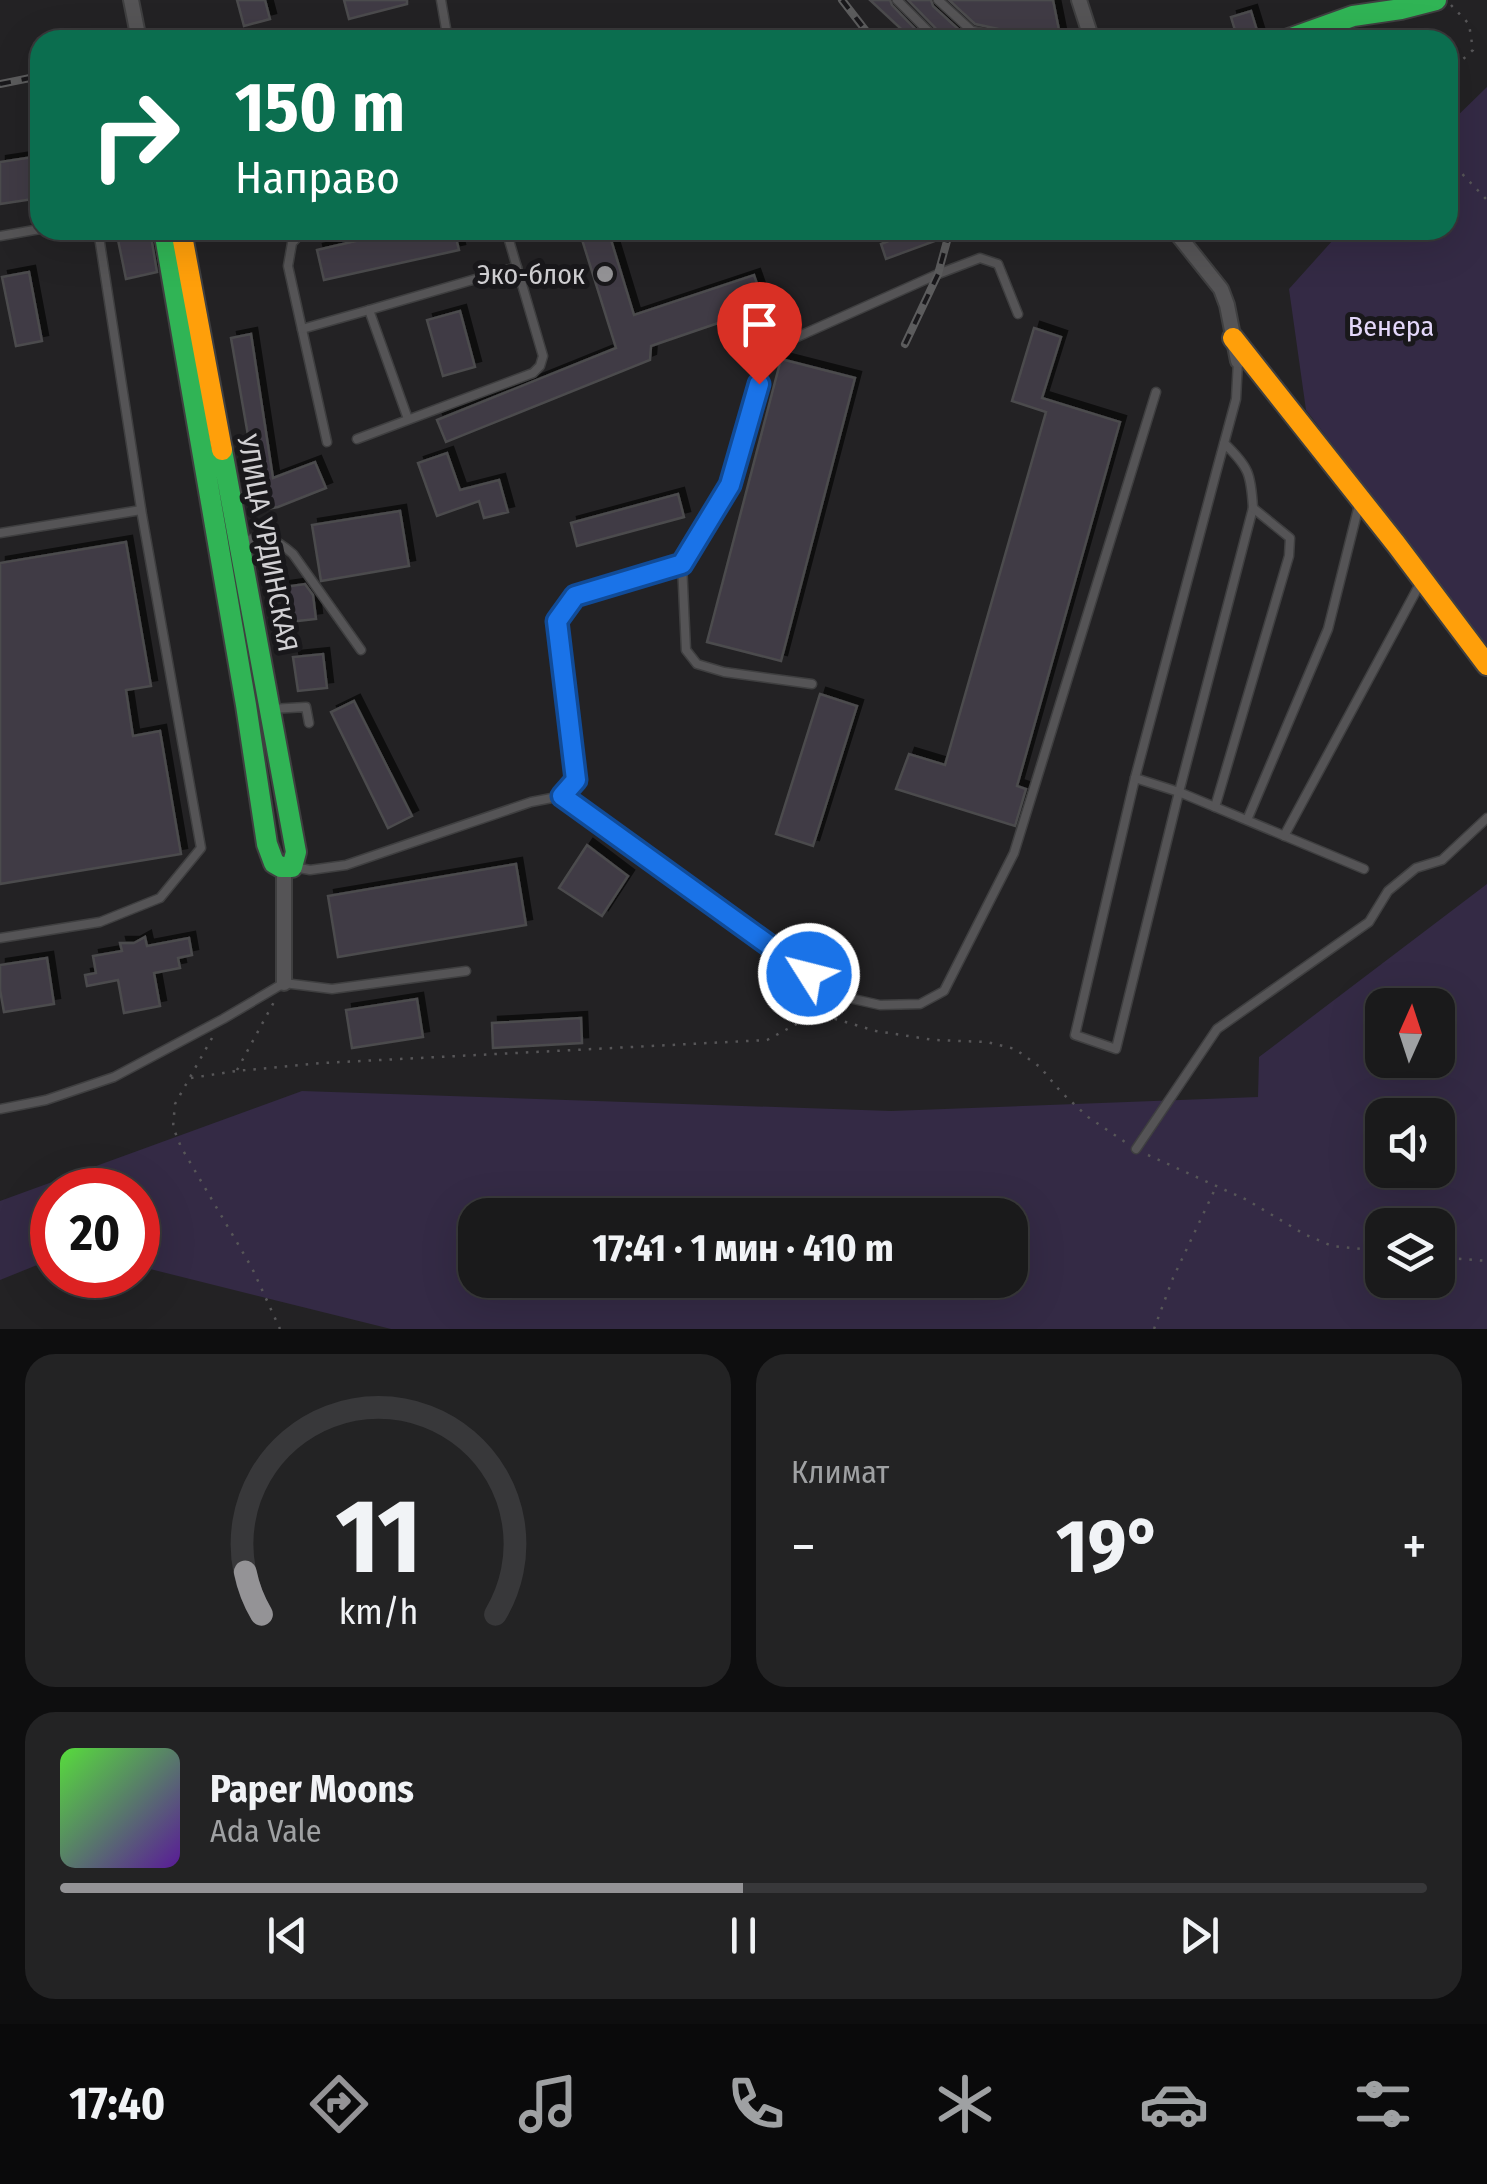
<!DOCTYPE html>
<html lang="ru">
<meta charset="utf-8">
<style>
:root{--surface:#1a1a1b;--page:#232324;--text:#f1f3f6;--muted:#9fa1a3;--line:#38383a;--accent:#949396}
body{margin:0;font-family:"Fira Sans Condensed",sans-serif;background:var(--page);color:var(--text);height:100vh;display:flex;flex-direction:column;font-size:38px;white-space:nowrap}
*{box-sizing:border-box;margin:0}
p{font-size:32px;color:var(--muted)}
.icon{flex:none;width:55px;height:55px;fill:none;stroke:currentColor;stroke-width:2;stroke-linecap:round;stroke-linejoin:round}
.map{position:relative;height:1329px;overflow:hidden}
.drawer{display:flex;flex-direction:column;gap:25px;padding:25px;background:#0e0e0f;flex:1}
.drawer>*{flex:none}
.guide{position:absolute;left:30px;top:30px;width:1428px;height:210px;border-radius:30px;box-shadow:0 10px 40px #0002,0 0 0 2px var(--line);background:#0b6e4f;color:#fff;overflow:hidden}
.needle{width:65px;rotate:3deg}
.controls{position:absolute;left:1365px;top:988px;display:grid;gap:20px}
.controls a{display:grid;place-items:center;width:90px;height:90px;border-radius:20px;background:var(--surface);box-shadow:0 10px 40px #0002,0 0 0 2px var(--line);font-size:50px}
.speed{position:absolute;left:30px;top:1168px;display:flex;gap:20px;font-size:50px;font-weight:700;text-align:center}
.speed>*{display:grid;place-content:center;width:130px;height:130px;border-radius:50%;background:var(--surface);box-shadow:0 10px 40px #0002,0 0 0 2px var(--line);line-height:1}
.speed .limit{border:15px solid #d22;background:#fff;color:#111}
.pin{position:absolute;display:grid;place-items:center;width:85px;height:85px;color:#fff;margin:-102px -42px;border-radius:50% 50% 50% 0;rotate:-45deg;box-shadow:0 0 10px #0007}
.pin .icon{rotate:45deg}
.me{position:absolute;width:110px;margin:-55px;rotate:306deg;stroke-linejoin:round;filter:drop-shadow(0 0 8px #0008)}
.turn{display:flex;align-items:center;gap:35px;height:210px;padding:0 40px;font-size:45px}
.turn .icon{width:130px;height:130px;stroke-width:2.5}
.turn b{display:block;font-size:70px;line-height:85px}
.big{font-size:75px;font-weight:700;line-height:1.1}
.drawer .tile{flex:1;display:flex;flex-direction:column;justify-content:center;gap:15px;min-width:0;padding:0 35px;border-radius:30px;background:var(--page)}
.drawer .dial{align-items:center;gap:0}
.dial svg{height:260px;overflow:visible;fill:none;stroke:var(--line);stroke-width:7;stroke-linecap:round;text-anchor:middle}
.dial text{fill:var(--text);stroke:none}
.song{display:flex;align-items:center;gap:30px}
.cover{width:120px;height:120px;border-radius:15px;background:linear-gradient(135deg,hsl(110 70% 55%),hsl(270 70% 35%))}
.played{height:10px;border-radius:5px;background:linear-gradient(90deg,var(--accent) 50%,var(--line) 50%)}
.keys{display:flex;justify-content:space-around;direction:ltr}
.heat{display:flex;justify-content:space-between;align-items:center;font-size:55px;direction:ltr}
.drawer .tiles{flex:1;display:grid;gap:25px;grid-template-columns:1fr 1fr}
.tile:last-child{grid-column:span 2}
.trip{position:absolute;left:458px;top:1198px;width:570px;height:100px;border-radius:30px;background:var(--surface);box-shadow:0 10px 40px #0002,0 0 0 2px var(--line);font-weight:700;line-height:100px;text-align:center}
.menu{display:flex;height:160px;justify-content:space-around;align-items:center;background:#0a0a0b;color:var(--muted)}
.menu .icon{width:70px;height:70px}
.menu .current{color:var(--accent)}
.menu b{font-size:45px;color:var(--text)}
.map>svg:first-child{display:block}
.green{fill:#342a45;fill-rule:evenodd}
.building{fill:#403b45;stroke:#4c4b4d;stroke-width:2.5;filter:url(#shadow)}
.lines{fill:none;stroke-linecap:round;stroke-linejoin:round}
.lane-casing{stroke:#3f3f40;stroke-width:11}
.street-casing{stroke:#3f3f40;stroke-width:18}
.fast-casing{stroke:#3f3f40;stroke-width:24}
.slow-casing{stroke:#3f3f40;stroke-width:24}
.path{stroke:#575658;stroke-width:2.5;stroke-dasharray:2.5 8;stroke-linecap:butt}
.lane{stroke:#555456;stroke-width:8}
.street{stroke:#555456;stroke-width:14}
.fast{stroke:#30b455;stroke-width:20}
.slow{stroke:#ff9f0a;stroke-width:20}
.rail-casing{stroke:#5c5c5d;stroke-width:8}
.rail{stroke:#19181b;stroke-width:4;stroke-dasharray:11;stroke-linecap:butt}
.route-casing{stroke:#114b97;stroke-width:25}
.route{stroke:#1a73e8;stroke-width:18}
.poi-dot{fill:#949396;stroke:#19181b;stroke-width:4}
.labels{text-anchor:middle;stroke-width:10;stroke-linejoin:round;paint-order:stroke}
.poi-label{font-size:28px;fill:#d1d0d3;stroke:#19181b;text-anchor:end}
.park-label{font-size:28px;fill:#e4d8fa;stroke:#19181b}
.street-label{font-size:28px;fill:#d1d0d3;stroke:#19181b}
</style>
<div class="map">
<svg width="1487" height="1329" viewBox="0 0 1487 1329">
<defs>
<filter id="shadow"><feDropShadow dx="6" dy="-6" stdDeviation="0" flood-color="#0009"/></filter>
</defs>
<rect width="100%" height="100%" fill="#232224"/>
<g class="green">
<path d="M1487,87V647L1306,410L1289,289L1342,230H1448V125Z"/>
<path d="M1487,884V1329H391L138,1266V1190H52V1259L0,1280V1201L302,1091L891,1111L1258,1097L1259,1057ZM1382,1005H1438V1060H1382ZM1382,1115H1438V1170H1382ZM475,1215H1010V1280H475ZM1382,1225H1438V1280H1382Z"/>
</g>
<g class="building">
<path d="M237,0H265L270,19L244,26Z"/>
<path d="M344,0H407V4L349,19Z"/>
<path d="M870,0H890L892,5L926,40H913Z"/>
<path d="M908,0H931L933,6L967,37L980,40H944L942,35Z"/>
<path d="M949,0H1053L1061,40H1007L1005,35L998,29L975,24Z"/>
<path d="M1251,11L1259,37L1238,40L1231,17Z"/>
<path d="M40,156V198L0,204V162Z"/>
<path d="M116,230H150L157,272L126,279Z"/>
<path d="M403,230L405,239L443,230H454L459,250L324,280L317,250Z"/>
<path d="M579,230H608L634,315L754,275L765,307L651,346L650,360L446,442L437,420L616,348Z"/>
<path d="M893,230H961L962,231L886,259L881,244L896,238Z"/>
<path d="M29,272L42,341L16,346L2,277Z"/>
<path d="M460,311L475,367L443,376L427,320Z"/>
<path d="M1034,328L1061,337L1042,398L1120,422L1017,786L1026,789L1015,826L896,789L909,754L945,765L1046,412L1012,401Z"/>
<path d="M251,334L273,478L315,462L326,488L278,507L261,510L231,338Z"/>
<path d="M781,359L855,378L781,661L707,642Z"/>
<path d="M447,453L460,490L499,480L508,512L484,518L479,501L437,516L418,463Z"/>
<path d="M678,494L684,517L577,546L571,523Z"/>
<path d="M400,511L409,566L321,581L312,525Z"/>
<path d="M126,542L151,686L126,690L133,736L160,731L181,854L0,884V563Z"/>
<path d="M305,584L313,595L316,619L288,622L284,587Z"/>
<path d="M323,654L327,688L298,691L293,657Z"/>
<path d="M820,694L857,706L813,846L776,834Z"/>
<path d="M354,701L412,816L388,828L331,712Z"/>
<path d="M587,845L628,876L602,916L559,888Z"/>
<path d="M516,864L526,925L338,957L328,896Z"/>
<path d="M145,937L147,946L189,938L192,955L178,958L180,968L154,973L160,1006L124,1013L118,980L87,986L85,975L96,973L93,956L122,951L120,943H134Z"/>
<path d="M47,958L54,1004L4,1012L0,990V965Z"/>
<path d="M417,999L423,1037L352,1048L346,1010Z"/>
<path d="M581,1018L582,1043L493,1048L492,1023Z"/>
</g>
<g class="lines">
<g class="lane-casing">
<g id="lane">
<path d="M441,0L448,40"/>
<path d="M897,0L937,40"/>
<path d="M938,0L972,31L994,35L1000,40"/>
<path d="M304,230L292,243L288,266L327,442"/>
<path d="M0,236L40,229"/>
<path d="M302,329L369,310"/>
<path d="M408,419L369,310L517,267"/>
<path d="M357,439L533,373L540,366L543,356L506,230"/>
<path d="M1224,443C1249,467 1251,474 1253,508L1179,792L1116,1049L1075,1035L1135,778L1216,473L1236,399L1238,361"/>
<path d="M0,533L141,510"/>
<path d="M243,541C267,535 275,538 293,554L361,650"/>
<path d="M682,564L686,650L697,664L724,672L812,684"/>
<path d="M271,709L306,707L309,723"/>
<path d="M1135,778L1179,792L1364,869"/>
<path d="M562,796L840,996L880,1005L920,1004L944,991L1014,853L1156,392"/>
<path d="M1215,807L1289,556L1290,538L1253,508"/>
<path d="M1247,820L1328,629L1359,505"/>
<path d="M1284,836L1422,580"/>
<path d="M294,867L310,870L346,865L531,802L562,796L576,780L566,710L557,621L575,596L682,564L730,485L768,350L938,274L980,258L998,264L1018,314"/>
<path d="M0,938L100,922L160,898L201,848L142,515L98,230"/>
<path d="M0,1109L46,1100L114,1077L223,1019L284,983L332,989L466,971"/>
<path d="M1136,1149L1217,1029L1369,922L1388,891L1416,868L1442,860L1487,818"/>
</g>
</g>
<g class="street-casing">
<g id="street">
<path d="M131,0L139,40"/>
<path d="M1079,0L1092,40"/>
<path d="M1174,230L1221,289L1227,305L1238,361"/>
<path d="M284,869V983"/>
</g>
</g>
<g class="fast-casing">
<g id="fast">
<path d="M1286,40L1353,16L1401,9L1436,0"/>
<path d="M164,230L246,705L267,844L274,863L281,867H292L296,852L222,450"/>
</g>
</g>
<g class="slow-casing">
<g id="slow">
<path d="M181,230L222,450"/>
<path d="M1233,338L1396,544L1487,665"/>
</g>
</g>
<g class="path">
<path d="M1448,73L1473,50L1469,24L1451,5"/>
<path d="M1448,159L1487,200"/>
<path d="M212,1038L175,1104L173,1127L181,1147L252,1268L280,1329"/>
<path d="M237,1070L274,1002"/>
<path d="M191,1078L236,1071L322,1063L767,1040L802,1021L825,1016L876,1031L934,1040L987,1042L1015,1049L1040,1067L1061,1092L1088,1117L1128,1144"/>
<path d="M1148,1155L1247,1200L1304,1234L1332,1246L1382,1251"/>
<path d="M1438,1257L1487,1261"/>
<path d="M1154,1329L1173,1278L1216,1187"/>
</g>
<use href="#lane" class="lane"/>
<use href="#street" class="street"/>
<use href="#fast" class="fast"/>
<use href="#slow" class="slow"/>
<g class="rail-casing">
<g id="rail">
<path d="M842,0L873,40"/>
<path d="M0,84L40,76"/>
<path d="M905,344L938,274L950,230"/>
</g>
</g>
<use href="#rail" class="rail"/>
</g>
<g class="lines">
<g class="route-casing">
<path id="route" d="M759,384L730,485L682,564L575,596L557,621L576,780L562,796L809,974"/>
</g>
<use href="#route" class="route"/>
</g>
<circle class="poi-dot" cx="605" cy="274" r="10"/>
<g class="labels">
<g class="poi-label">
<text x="585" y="284">Эко-блок</text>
</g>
<g class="park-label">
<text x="1391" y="336">Венера</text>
</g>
<g class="street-label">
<text transform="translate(268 543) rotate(79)" y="10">УЛИЦА УРДИНСКАЯ</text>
</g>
</g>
</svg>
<div class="controls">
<a><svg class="needle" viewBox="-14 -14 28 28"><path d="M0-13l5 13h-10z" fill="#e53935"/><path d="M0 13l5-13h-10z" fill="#9fa1a3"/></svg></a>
<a><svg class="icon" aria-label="sound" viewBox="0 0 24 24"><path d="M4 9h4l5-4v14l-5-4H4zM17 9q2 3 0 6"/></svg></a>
<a><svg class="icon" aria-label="layers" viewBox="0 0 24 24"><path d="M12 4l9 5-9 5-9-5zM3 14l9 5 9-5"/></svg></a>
</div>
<div class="speed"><div class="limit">20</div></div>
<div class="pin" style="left:759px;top:384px;background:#d93025"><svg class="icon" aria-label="arrive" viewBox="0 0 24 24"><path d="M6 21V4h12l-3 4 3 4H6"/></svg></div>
<svg class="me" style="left:809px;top:974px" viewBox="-20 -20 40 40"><circle r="17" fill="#1a73e8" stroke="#fff" stroke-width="3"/><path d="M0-11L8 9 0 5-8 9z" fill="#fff"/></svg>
<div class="trip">17:41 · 1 мин · 410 m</div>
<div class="guide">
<div class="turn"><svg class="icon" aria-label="right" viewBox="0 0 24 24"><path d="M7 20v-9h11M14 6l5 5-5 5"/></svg><div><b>150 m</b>Направо</div></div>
</div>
</div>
<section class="drawer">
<div class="tiles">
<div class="tile dial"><svg viewBox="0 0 100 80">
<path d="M14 69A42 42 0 1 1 86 69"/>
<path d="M14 69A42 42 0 0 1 9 56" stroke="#949396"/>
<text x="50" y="56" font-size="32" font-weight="700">11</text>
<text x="50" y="72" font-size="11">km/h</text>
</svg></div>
<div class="tile"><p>Климат</p>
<div class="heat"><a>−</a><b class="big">19°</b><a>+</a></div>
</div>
<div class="tile">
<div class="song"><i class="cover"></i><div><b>Paper Moons</b><p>Ada Vale</p></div></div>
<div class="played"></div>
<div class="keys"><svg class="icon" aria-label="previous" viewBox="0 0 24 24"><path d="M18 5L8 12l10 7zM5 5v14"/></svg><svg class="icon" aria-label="pause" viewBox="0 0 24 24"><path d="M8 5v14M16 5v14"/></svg><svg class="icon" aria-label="next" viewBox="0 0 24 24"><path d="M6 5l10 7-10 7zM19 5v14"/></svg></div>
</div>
</div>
</section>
<nav class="menu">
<b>17:40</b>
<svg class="icon current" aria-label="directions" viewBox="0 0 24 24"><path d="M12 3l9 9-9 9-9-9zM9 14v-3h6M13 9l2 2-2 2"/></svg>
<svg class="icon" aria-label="music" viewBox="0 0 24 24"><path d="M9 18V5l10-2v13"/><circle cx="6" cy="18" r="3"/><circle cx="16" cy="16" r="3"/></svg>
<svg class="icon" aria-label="phone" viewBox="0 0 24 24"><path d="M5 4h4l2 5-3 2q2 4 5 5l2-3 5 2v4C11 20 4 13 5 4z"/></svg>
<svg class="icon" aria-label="climate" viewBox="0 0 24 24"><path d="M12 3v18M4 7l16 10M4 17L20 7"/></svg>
<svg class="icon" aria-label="car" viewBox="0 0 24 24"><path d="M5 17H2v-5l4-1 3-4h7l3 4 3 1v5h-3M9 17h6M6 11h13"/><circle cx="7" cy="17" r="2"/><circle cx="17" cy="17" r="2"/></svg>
<svg class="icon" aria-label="filters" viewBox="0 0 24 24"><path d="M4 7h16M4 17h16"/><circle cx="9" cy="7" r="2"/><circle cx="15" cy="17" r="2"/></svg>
</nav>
